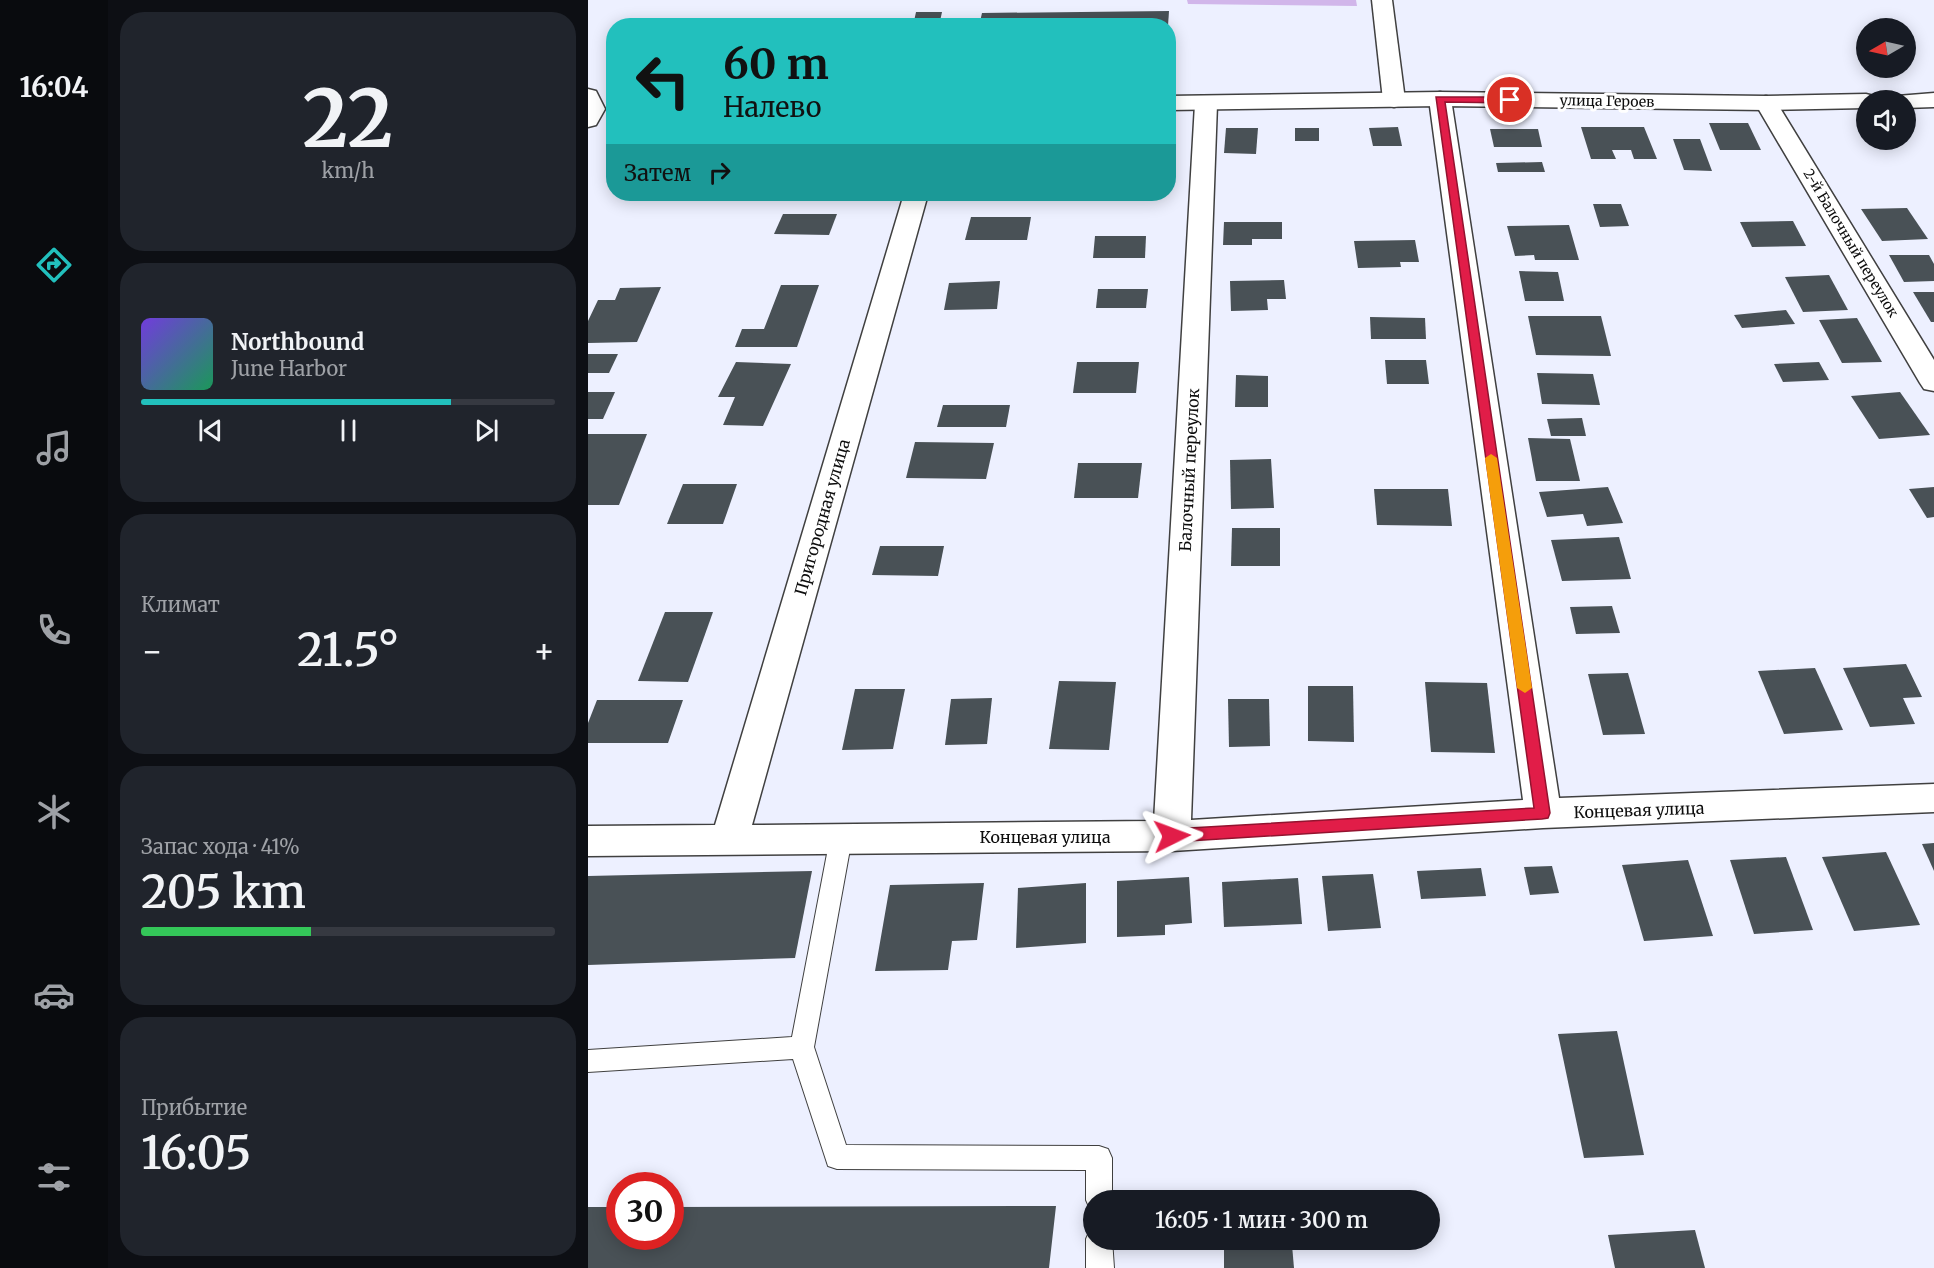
<!DOCTYPE html>
<html lang="ru">
<meta charset="utf-8">
<style>
:root{--surface:#171b24;--page:#20242c;--text:#f1f3f6;--muted:#9ea1a6;--line:#363941;--accent:#22c0bd}
body{margin:0;font-family:Merriweather,serif;background:var(--page);color:var(--text);height:100vh;display:flex;flex-direction:column;font-size:22px;white-space:nowrap}
*{box-sizing:border-box;margin:0}
p{font-size:20px;color:var(--muted)}
.icon{flex:none;width:33px;height:33px;fill:none;stroke:currentColor;stroke-width:2;stroke-linecap:round;stroke-linejoin:round}
.map{position:relative;flex:1;overflow:hidden}
.panel{display:flex;flex-direction:column;gap:12px;padding:12px;background:#0d0f14;width:480px}
.panel>*{flex:none}
.guide{position:absolute;left:18px;top:18px;width:570px;height:183px;border-radius:24px;box-shadow:0 3px 15px #0003;background:#22c0bd;color:#111;overflow:hidden}
.needle{width:39px;rotate:261deg}
.buttons{position:absolute;left:1268px;top:18px;display:grid;gap:12px}
.buttons a{display:grid;place-items:center;width:60px;height:60px;border-radius:50%;background:var(--surface);box-shadow:0 3px 15px #0003;font-size:30px}
.speed{position:absolute;left:18px;top:1172px;display:flex;gap:12px;font-size:30px;font-weight:700;text-align:center}
.speed>*{display:grid;place-content:center;width:78px;height:78px;border-radius:50%;background:var(--surface);box-shadow:0 3px 15px #0003;line-height:1}
.speed .limit{border:9px solid #d22;background:#fff;color:#111}
.pin{position:absolute;display:grid;place-items:center;width:51px;height:51px;color:#fff;margin:-26px;border:3px solid #fff;border-radius:50%;box-shadow:0 2px 6px #0007}
.me{position:absolute;width:66px;margin:-33px;rotate:87deg;stroke-linejoin:round;filter:drop-shadow(0 0 4px #0008)}
.turn{display:flex;align-items:center;gap:21px;height:126px;padding:0 18px;font-size:27px}
.turn .icon{width:78px;height:78px;stroke-width:2.5}
.turn b{display:block;font-size:42px;line-height:51px}
.then{display:flex;align-items:center;height:57px;padding:0 18px;background:#0003;gap:12px;font-size:22px}
.big{font-size:45px;font-weight:600;line-height:1.1}
.panel .tile{flex:1;display:flex;flex-direction:column;justify-content:center;gap:9px;min-width:0;padding:0 21px;border-radius:24px;background:var(--page)}
.panel .dial{align-items:center;gap:0}
.dial b{font-size:78px;line-height:1}
.song{display:flex;align-items:center;gap:18px}
.cover{width:72px;height:72px;border-radius:9px;background:linear-gradient(135deg,hsl(260 70% 55%),hsl(150 70% 35%))}
.played{height:6px;border-radius:3px;background:linear-gradient(90deg,var(--accent) 75%,var(--line) 75%)}
.keys{display:flex;justify-content:space-around;direction:ltr}
.heat{display:flex;justify-content:space-between;align-items:center;font-size:33px;direction:ltr}
.charge{height:9px;border-radius:4px;background:linear-gradient(90deg,#34c759 41%,var(--line) 0)}
.trip{position:absolute;left:495px;top:1190px;width:357px;height:60px;border-radius:30px;background:var(--surface);box-shadow:0 3px 15px #0003;font-weight:600;line-height:60px;text-align:center}
main{display:flex;flex:1;min-height:0}
.tab-bar{display:flex;flex-direction:column;width:108px;justify-content:space-around;align-items:center;background:#090b0e;color:var(--muted)}
.tab-bar .icon{width:42px;height:42px}
.tab-bar .current{color:var(--accent)}
.tab-bar b{font-size:27px;color:var(--text)}
.map>svg:first-child{display:block}
.green{fill:#d1b6ea}
.building{fill:#495156}
.lines{fill:none;stroke-linecap:round;stroke-linejoin:round}
.service-casing{stroke:#404040;stroke-width:2}
.minor-casing{stroke:#404040;stroke-width:3}
.tertiary-casing{stroke:#404040;stroke-width:3}
.service{fill:#fff;fill-rule:evenodd}
.minor{fill:#fff;fill-rule:evenodd}
.tertiary{fill:#fff;fill-rule:evenodd}
.route{fill:#e11d48;stroke:#92132f;stroke-width:1.5}
.slow{fill:#f59e0b}
.labels{text-anchor:middle;stroke-width:6;stroke-linejoin:round;paint-order:stroke}
.far-street-label{font-size:14px;fill:#0d0d0d;stroke:#fff}
.street-label{font-size:16px;fill:#0d0d0d;stroke:#fff}
</style>
<main>
<nav class="tab-bar">
<b>16:04</b>
<svg class="icon current" aria-label="directions" viewBox="0 0 24 24"><path d="M12 3l9 9-9 9-9-9zM9 14v-3h6M13 9l2 2-2 2"/></svg>
<svg class="icon" aria-label="music" viewBox="0 0 24 24"><path d="M9 18V5l10-2v13"/><circle cx="6" cy="18" r="3"/><circle cx="16" cy="16" r="3"/></svg>
<svg class="icon" aria-label="phone" viewBox="0 0 24 24"><path d="M5 4h4l2 5-3 2q2 4 5 5l2-3 5 2v4C11 20 4 13 5 4z"/></svg>
<svg class="icon" aria-label="climate" viewBox="0 0 24 24"><path d="M12 3v18M4 7l16 10M4 17L20 7"/></svg>
<svg class="icon" aria-label="car" viewBox="0 0 24 24"><path d="M5 17H2v-5l4-1 3-4h7l3 4 3 1v5h-3M9 17h6M6 11h13"/><circle cx="7" cy="17" r="2"/><circle cx="17" cy="17" r="2"/></svg>
<svg class="icon" aria-label="filters" viewBox="0 0 24 24"><path d="M4 7h16M4 17h16"/><circle cx="9" cy="7" r="2"/><circle cx="15" cy="17" r="2"/></svg>
</nav>
<section class="panel">
<div class="tile dial"><b>22</b><p>km/h</p></div>
<div class="tile">
<div class="song"><i class="cover"></i><div><b>Northbound</b><p>June Harbor</p></div></div>
<div class="played"></div>
<div class="keys"><svg class="icon" aria-label="previous" viewBox="0 0 24 24"><path d="M18 5L8 12l10 7zM5 5v14"/></svg><svg class="icon" aria-label="pause" viewBox="0 0 24 24"><path d="M8 5v14M16 5v14"/></svg><svg class="icon" aria-label="next" viewBox="0 0 24 24"><path d="M6 5l10 7-10 7zM19 5v14"/></svg></div>
</div>
<div class="tile"><p>Климат</p>
<div class="heat"><a>−</a><b class="big">21.5°</b><a>+</a></div>
</div>
<div class="tile"><p>Запас хода · 41%</p><b class="big">205 km</b><div class="charge"></div></div>
<div class="tile"><p>Прибытие</p><b class="big">16:05</b></div>
</section>
<div class="map">
<svg width="1346" height="1268" viewBox="0 0 1346 1268">
<rect width="100%" height="100%" fill="#edf0ff"/>
<path class="green" d="M599,0H768L769,6L600,4Z"/>
<g class="building">
<path d="M581,11L580,26H391L394,13Z"/>
<path d="M328,12H354L351,26H325Z"/>
<path d="M1121,123H1160L1173,150H1132Z"/>
<path d="M810,127L814,146H785L781,128Z"/>
<path d="M993,127H1056L1069,159H1046L1043,150H1024L1028,159H1003Z"/>
<path d="M638,128H670L668,154L636,153Z"/>
<rect x="707" y="128" width="24" height="13"/>
<path d="M902,129H950L954,147H906Z"/>
<path d="M1085,139H1112L1124,171L1096,170Z"/>
<path d="M954,162L957,172H910L908,163Z"/>
<path d="M1005,204H1033L1041,226L1012,227Z"/>
<path d="M1319,208L1340,239L1294,241L1273,209Z"/>
<path d="M195,214H249L241,235L186,234Z"/>
<path d="M383,217H443L439,240H377Z"/>
<path d="M1205,221L1218,246L1164,247L1152,222Z"/>
<path d="M636,222H694V239H664V245H635Z"/>
<path d="M981,225L991,260H947L946,255L927,256L919,226Z"/>
<path d="M507,236H558L557,258H505Z"/>
<path d="M827,240L831,262H812L813,267L770,268L766,241Z"/>
<path d="M1301,255H1341L1346,264V281L1316,282Z"/>
<path d="M931,271L970,272L976,301H937Z"/>
<path d="M1241,275L1260,310L1215,312L1197,277Z"/>
<path d="M696,280L698,299H679L680,310L643,311L642,281Z"/>
<path d="M412,281L409,309L356,310L361,283Z"/>
<path d="M193,285H231L209,347H147L154,329H176Z"/>
<path d="M73,287L49,342L0,343V321L10,300H27L32,288Z"/>
<path d="M510,289H560L558,308H508Z"/>
<path d="M1325,292H1346V322H1343Z"/>
<path d="M1198,310L1207,324L1154,328L1146,315Z"/>
<path d="M940,316H1013L1023,356L948,355Z"/>
<path d="M782,317L837,318L838,339H783Z"/>
<path d="M1269,318L1294,362L1254,363L1231,320Z"/>
<path d="M0,354H30L21,373H0Z"/>
<path d="M797,360H838L841,384H799Z"/>
<path d="M148,362L203,364L175,426L135,425L147,397H130Z"/>
<path d="M489,362H551L548,393H485Z"/>
<path d="M1231,362L1241,380L1195,382L1186,364Z"/>
<path d="M949,373L1005,374L1012,405L954,404Z"/>
<path d="M648,375L680,376V407H647Z"/>
<path d="M0,392H27L15,419H0Z"/>
<path d="M1312,392L1342,435L1291,439L1263,396Z"/>
<path d="M355,405H422L418,427H349Z"/>
<path d="M994,418L998,436H963L959,419Z"/>
<path d="M0,434H59L31,505H0Z"/>
<path d="M940,438L982,439L992,481H948Z"/>
<path d="M327,442L406,443L398,479L318,478Z"/>
<path d="M683,459L686,508L643,509L642,460Z"/>
<path d="M490,463H554L550,498H486Z"/>
<path d="M95,484H149L135,524H79Z"/>
<path d="M1020,487L1035,523L999,526L995,514L959,517L951,492Z"/>
<path d="M1346,487V517L1339,518L1321,489Z"/>
<path d="M786,489H860L864,526L789,525Z"/>
<path d="M644,528H692V566H643Z"/>
<path d="M1031,537L1043,579L974,581L963,540Z"/>
<path d="M292,546H356L350,576L284,575Z"/>
<path d="M1024,606L1032,633L988,634L982,607Z"/>
<path d="M77,612H125L100,682L50,681Z"/>
<path d="M1318,664L1334,697L1315,698L1327,724L1282,727L1255,668Z"/>
<path d="M1227,668L1255,730L1196,734L1170,671Z"/>
<path d="M1040,673L1057,734L1015,735L1000,674Z"/>
<path d="M471,681L528,682L521,750L461,749Z"/>
<path d="M837,682L899,683L907,753L843,752Z"/>
<path d="M720,686H765L766,742L720,741Z"/>
<path d="M267,689H317L305,749L254,750Z"/>
<path d="M404,698L399,744L357,745L363,699Z"/>
<path d="M640,699H681L682,746L641,747Z"/>
<path d="M9,700H95L80,743H0V723Z"/>
<path d="M1346,843V871L1334,844Z"/>
<path d="M1298,852L1332,925L1266,931L1234,857Z"/>
<path d="M1198,857L1225,930L1166,934L1142,860Z"/>
<path d="M1100,860L1125,936L1056,941L1034,865Z"/>
<path d="M964,866L971,893L942,895L936,867Z"/>
<path d="M893,868L898,896L833,899L829,871Z"/>
<path d="M224,871L207,958L0,965V876Z"/>
<path d="M785,874L793,928L740,931L734,876Z"/>
<path d="M601,877L604,923L577,925V935L529,937V881Z"/>
<path d="M710,878L714,924L636,927L634,882Z"/>
<path d="M396,883L389,940L364,941L360,970L287,971L302,885Z"/>
<path d="M498,883V943L428,948L430,888Z"/>
<path d="M1029,1031L1056,1155L996,1158L970,1034Z"/>
<path d="M468,1206L461,1268H0V1207H32V1236H82V1207Z"/>
<path d="M1107,1230L1117,1268H1027L1020,1235Z"/>
<path d="M704,1245L706,1268H636V1249Z"/>
</g>
<g class="lines">
<g class="service-casing">
<g id="service">
<path d="M253,829L261,832L264,838L226,1047L258,1145L511,1146L520,1149L524,1158V1200H506V1211L502,1209L498,1200V1170L249,1169L240,1166L205,1059L0,1072V1050L204,1037L242,838L245,832Z"/>
<path d="M506,1228V1239H524L526,1268H498V1239L502,1230Z"/>
</g>
</g>
<g class="minor-casing">
<g id="minor">
<path d="M784,0H804L817,100L814,105L806,107L798,105L795,100Z"/>
<path d="M852,92L860,94L863,99L971,798L1346,784V812L955,828L584,851L0,856V826L127,825L316,194H340L164,825L566,821L607,104L610,99L618,97L626,99L629,104L603,820L935,800L841,99L844,94Z"/>
<path d="M1178,96L1186,98L1189,103L1346,360V391L1336,389L1332,383L1167,103L1170,98Z"/>
</g>
</g>
<g class="tertiary-casing">
<g id="tertiary">
<path d="M0,89L8,91L17,109L8,125L0,127Z"/>
<path d="M852,92L1178,96L1278,94L1286,96L1289,100H1278V108L1178,110L852,106L580,110V96Z"/>
<path d="M1346,93V107L1317,108V100H1306L1309,96Z"/>
</g>
</g>
<use href="#service" class="service"/>
<use href="#minor" class="minor"/>
<use href="#tertiary" class="tertiary"/>
</g>
<path class="route" d="M848,97H922L926,100L922,103L857,102L962,813L960,818L954,819L584,842L578,840L576,836L578,831L584,829L946,808Z"/>
<path class="slow" d="M903,454L909,458L944,688L937,693L929,688L897,458Z"/>
<g class="labels">
<g class="far-street-label">
<text transform="translate(1019 101) rotate(1)" y="5">улица Героев</text>
<text transform="translate(1263 243) rotate(59)" y="5">2-й Балочный переулок</text>
</g>
<g class="street-label">
<text transform="translate(601 470) rotate(-87)" y="6">Балочный переулок</text>
<text transform="translate(234 517) rotate(-74)" y="6">Пригородная улица</text>
<text transform="translate(1051 810) rotate(-2)" y="6">Концевая улица</text>
<text x="457" y="843">Концевая улица</text>
</g>
</g>
</svg>
<div class="buttons">
<a><svg class="needle" viewBox="-14 -14 28 28"><path d="M0-13l5 13h-10z" fill="#e53935"/><path d="M0 13l5-13h-10z" fill="#9ea1a6"/></svg></a>
<a><svg class="icon" aria-label="sound" viewBox="0 0 24 24"><path d="M4 9h4l5-4v14l-5-4H4zM17 9q2 3 0 6"/></svg></a>
</div>
<div class="speed"><div class="limit">30</div></div>
<div class="pin" style="left:922px;top:100px;background:#d93025"><svg class="icon" aria-label="arrive" viewBox="0 0 24 24"><path d="M6 21V4h12l-3 4 3 4H6"/></svg></div>
<svg class="me" style="left:584px;top:836px" viewBox="-20 -20 40 40"><path d="M0-17L14 15 0 8-14 15z" fill="#e11d48" stroke="#fff" stroke-width="4"/></svg>
<div class="trip">16:05 · 1 мин · 300 m</div>
<div class="guide">
<div class="turn"><svg class="icon" aria-label="left" viewBox="0 0 24 24"><path d="M17 20v-9H6M10 6l-5 5 5 5"/></svg><div><b>60 m</b>Налево</div></div>
<div class="then">Затем<svg class="icon" aria-label="right" viewBox="0 0 24 24"><path d="M7 20v-9h11M14 6l5 5-5 5"/></svg></div>
</div>
</div>
</main>
